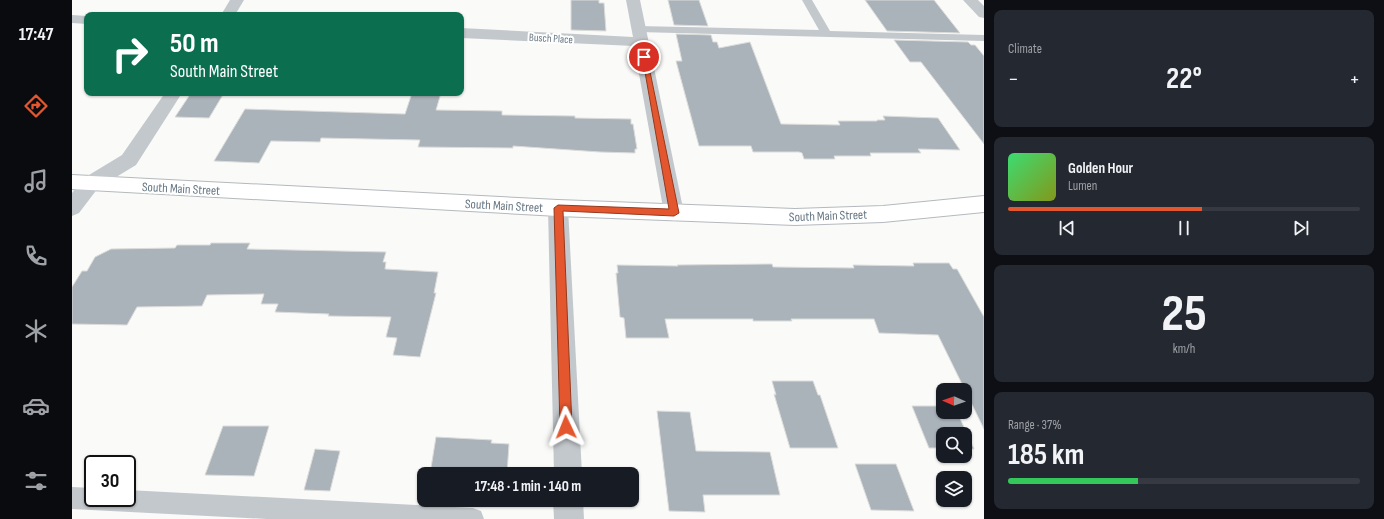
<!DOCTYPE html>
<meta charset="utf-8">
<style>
:root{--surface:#171b24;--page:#242831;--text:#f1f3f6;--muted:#9ea1a6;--line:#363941;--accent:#e4572e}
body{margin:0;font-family:"Sofia Sans Condensed",sans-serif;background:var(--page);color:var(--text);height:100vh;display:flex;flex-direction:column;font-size:15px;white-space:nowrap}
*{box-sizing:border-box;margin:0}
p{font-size:13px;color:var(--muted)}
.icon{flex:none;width:22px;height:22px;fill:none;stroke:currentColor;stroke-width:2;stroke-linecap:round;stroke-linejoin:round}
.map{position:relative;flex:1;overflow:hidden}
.panel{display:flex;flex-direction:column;gap:10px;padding:10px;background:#0d0f14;width:400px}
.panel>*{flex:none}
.banner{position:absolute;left:12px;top:12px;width:380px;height:84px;border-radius:8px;box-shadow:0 1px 3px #0004;background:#0b6e4f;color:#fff;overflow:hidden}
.needle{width:26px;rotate:272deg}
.tools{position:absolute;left:864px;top:383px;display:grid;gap:8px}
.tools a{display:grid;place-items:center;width:36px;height:36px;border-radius:8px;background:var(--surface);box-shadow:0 1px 3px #0004;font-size:20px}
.speed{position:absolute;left:12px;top:455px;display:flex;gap:8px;font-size:20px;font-weight:700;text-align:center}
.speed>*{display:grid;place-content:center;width:52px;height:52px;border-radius:50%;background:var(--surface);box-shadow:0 1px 3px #0004;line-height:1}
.speed .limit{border:2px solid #111;border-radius:6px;background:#fff;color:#111}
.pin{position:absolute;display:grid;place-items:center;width:34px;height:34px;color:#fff;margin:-17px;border:2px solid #fff;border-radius:50%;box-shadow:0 1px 4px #0007}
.me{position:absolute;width:44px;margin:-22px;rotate:358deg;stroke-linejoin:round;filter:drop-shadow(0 0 3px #0008)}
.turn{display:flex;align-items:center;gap:14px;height:84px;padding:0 20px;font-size:18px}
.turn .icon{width:52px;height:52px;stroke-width:2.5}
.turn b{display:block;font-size:28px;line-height:34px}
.big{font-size:30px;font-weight:700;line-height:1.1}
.panel .card{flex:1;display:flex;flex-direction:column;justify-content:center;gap:6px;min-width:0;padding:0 14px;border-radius:8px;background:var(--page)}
.panel .dial{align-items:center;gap:0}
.dial b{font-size:52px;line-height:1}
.song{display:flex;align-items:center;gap:12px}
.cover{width:48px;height:48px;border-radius:6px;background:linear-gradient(135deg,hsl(140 70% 55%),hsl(70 70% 35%))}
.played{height:4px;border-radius:2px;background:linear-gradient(90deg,var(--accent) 55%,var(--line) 55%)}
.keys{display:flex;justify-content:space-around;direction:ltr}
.heat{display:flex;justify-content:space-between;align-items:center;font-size:22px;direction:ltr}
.charge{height:6px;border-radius:3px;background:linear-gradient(90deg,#34c759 37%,var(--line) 0)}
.trip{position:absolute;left:345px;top:467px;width:222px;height:40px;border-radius:8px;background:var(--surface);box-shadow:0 1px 3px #0004;font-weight:700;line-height:40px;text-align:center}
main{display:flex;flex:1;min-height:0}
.dock{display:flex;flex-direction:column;width:72px;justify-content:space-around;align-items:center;background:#090b0e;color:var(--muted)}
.dock .icon{width:28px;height:28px}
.dock .selected{color:var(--accent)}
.dock b{font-size:18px;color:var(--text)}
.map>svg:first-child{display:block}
.building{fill:#aab3b9;stroke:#dcdcda}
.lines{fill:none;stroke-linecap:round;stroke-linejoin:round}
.trunk-casing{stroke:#b4b9bd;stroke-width:2}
.service{fill:#c3c8cc;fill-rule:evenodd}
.minor{fill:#c3c8cc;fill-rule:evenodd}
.trunk{fill:#fff;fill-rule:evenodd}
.route{fill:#e4572e;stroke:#94391e}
.labels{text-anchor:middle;stroke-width:4;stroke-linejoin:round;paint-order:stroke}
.far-street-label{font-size:11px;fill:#657683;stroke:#fff}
.street-label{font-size:13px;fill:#657683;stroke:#fff}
</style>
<main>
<nav class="dock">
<b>17:47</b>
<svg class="icon selected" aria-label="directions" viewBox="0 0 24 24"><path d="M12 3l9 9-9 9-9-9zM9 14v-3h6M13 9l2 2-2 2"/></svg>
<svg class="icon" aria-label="music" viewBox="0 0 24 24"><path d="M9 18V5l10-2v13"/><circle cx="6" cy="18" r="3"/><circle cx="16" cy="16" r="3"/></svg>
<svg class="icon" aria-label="phone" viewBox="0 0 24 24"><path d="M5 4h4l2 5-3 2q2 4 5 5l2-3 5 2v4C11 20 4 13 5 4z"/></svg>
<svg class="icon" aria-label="climate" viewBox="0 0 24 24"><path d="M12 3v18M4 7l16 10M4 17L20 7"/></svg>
<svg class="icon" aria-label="car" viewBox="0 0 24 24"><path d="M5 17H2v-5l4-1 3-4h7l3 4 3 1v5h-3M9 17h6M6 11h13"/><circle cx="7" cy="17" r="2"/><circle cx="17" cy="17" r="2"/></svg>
<svg class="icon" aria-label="filters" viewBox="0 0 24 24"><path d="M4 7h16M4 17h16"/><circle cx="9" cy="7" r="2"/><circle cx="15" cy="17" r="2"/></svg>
</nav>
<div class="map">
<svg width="912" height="519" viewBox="0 0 912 519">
<rect width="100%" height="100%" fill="#fafaf8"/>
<g class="building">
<path d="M499,0H527V3H532L534,31L499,30Z"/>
<path d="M596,0H627L636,26L602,25Z"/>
<path d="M793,0H862L888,33L815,31Z"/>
<path d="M604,34L639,35L641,42H645L647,48L678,42L709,124L768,125L766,121H805V120H813L811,116L866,118L888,150L846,149L849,153H798L799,156H762L763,159H732L730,153L727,152H681L679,146H627L604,61H610Z"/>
<path d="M822,40L896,42L899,45H903L912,56V144L849,62H838Z"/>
<path d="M119,93H152L137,118L103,117Z"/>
<path d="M340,93H369L364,110L430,111V115L503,116V118L559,119V124H561L565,149H563V153L528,152L441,146V148L346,147L348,140L249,138L248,142L199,141L187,163L142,161L173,109L333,114Z"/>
<path d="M139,243H178L175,249L314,252L311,262H314L313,269L366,272L362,293H364L348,357L321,355L325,338L314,337L319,317L256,316L257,314L203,312L206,304H189L192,294L135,295L130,306L65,307L55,325L0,324V287L10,271H15L23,257L39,249L103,248L105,245H138Z"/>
<path d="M841,263H877L881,269H885L912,317V429L866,335L807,333L802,319H719L720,321H681V319H593L597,338H554L552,318L548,317L544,273H546L545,265L606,266L605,265L700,264L701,267L782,268L781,265L842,266Z"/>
<path d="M700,381H741L746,395H748L766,448H718L702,394L704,395Z"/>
<path d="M840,406H871V412H885L902,449H893V434H871V448H857Z"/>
<path d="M585,411L618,412L624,451L698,452L708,495H631L633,512L597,511Z"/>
<path d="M151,426H197L182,476L133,475Z"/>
<path d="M364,437L420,440L419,443L437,444L435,474H358Z"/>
<path d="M243,449L268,451L258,491L232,490Z"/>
<path d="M783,464H824L842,511L799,510Z"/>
</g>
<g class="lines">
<g class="trunk-casing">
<path id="trunk" d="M0,175L486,200L723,209L811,206L912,196V212L811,222L723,225L486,216L0,189Z"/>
</g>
<g class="service">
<path d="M730,0H740L758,31L912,35V41L566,32L561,29L566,26L747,30Z"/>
<path d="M0,487L21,488V498H55V490L401,508L409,511L412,519H195L0,509Z"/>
</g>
<g class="minor">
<path d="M158,0H172L163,15H149Z"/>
<path d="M554,0H568L612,213L609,219L602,221L595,219L592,213L562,46L389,38V28L561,37Z"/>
<path d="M891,0H906L912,6V18L907,17Z"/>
<path d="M0,15L15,16V24L0,23Z"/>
<path d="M93,93H110L64,165L26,188L7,213L0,216V193L12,178L50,155Z"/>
<path d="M486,200L493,203L496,208L510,474H482L476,208L479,203Z"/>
<path d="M481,500H511L512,519H482Z"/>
</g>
<use href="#trunk" class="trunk"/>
</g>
<path class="route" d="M570,55L575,57L607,213L602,216L491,211L500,427L498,431L494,433L490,431L488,427L482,208L486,205L597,209Z"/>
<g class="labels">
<g class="far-street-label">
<text transform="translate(479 38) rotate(3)" y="4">Busch Place</text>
</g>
<g class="street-label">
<text transform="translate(109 188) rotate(3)" y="5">South Main Street</text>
<text transform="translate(432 205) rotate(3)" y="5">South Main Street</text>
<text transform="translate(756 215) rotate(-2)" y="5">South Main Street</text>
</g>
</g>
</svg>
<div class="tools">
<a><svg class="needle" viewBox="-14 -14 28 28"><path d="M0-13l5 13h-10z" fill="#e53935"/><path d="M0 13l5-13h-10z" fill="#9ea1a6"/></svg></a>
<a><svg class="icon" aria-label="search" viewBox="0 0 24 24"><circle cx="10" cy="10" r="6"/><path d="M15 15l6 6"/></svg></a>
<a><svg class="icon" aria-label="layers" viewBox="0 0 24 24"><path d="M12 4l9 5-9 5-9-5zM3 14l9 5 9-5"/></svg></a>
</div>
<div class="speed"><div class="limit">30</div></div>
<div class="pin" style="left:572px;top:57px;background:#d93025"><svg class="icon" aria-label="arrive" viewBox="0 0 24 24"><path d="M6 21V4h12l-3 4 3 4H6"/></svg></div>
<svg class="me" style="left:494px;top:427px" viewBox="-20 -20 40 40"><path d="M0-17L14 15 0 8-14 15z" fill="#e4572e" stroke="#fff" stroke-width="4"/></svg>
<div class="trip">17:48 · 1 min · 140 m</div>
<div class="banner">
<div class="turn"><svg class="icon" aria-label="right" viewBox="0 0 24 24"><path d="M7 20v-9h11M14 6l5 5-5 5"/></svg><div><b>50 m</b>South Main Street</div></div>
</div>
</div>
<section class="panel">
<div class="card"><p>Climate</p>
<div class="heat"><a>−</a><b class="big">22°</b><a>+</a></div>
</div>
<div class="card">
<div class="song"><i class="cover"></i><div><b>Golden Hour</b><p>Lumen</p></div></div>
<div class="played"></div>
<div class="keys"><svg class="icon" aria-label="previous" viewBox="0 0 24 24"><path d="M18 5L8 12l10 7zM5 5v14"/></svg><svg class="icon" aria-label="pause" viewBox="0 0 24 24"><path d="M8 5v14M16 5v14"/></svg><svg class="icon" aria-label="next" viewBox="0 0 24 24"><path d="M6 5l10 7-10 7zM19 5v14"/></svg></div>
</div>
<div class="card dial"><b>25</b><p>km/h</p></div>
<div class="card"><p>Range · 37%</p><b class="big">185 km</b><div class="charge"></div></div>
</section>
</main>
